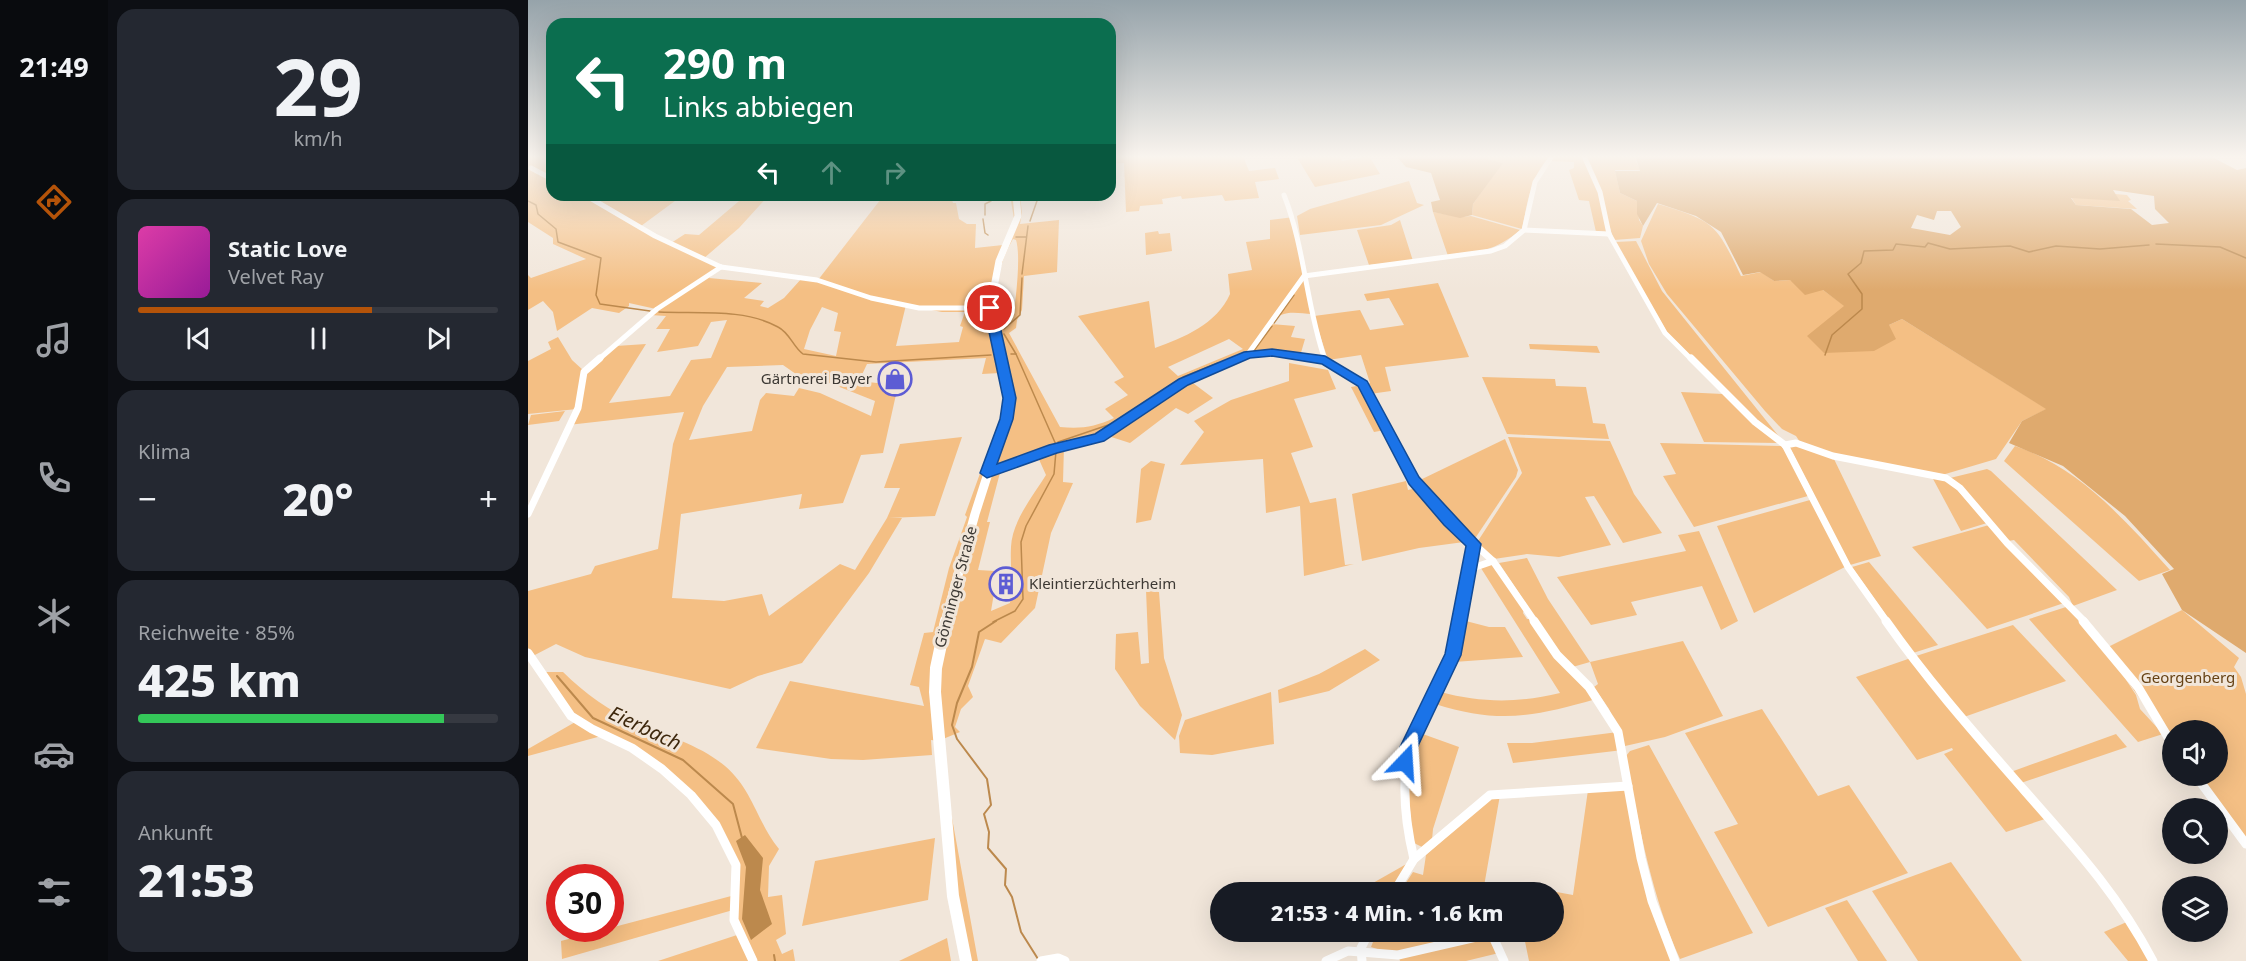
<!DOCTYPE html>
<html lang="de">
<meta charset="utf-8">
<style>
:root{--surface:#171b24;--page:#242831;--text:#f1f3f6;--muted:#9ea1a6;--line:#363941;--accent:#b45309}
body{margin:0;font-family:"Noto Sans",sans-serif;background:var(--page);color:var(--text);height:100vh;display:flex;flex-direction:column;font-size:22px;white-space:nowrap}
*{box-sizing:border-box;margin:0}
p{font-size:20px;color:var(--muted)}
.icon{flex:none;width:33px;height:33px;fill:none;stroke:currentColor;stroke-width:2;stroke-linecap:round;stroke-linejoin:round}
.map{position:relative;flex:1;overflow:hidden}
.details{display:flex;flex-direction:column;gap:9px;padding:9px;background:#0d0f14;width:420px}
.details>*{flex:none}
.guide{position:absolute;left:18px;top:18px;width:570px;height:183px;border-radius:18px;box-shadow:0 6px 24px #0002;background:#0b6e4f;color:#fff;overflow:hidden}
.buttons{position:absolute;left:1634px;top:720px;display:grid;gap:12px}
.buttons a{display:grid;place-items:center;width:66px;height:66px;border-radius:50%;background:var(--surface);box-shadow:0 6px 24px #0002;font-size:30px}
.speed{position:absolute;left:18px;top:864px;display:flex;gap:12px;font-size:30px;font-weight:700;text-align:center}
.speed>*{display:grid;place-content:center;width:78px;height:78px;border-radius:50%;background:var(--surface);box-shadow:0 6px 24px #0002;line-height:1}
.speed .limit{border:9px solid #d22;background:#fff;color:#111}
.pin{position:absolute;display:grid;place-items:center;width:51px;height:51px;color:#fff;margin:-26px;border:3px solid #fff;border-radius:50%;box-shadow:0 2px 6px #0007}
.me{position:absolute;width:66px;margin:-33px;rotate:20deg;stroke-linejoin:round;filter:drop-shadow(0 0 4px #0008)}
.turn{display:flex;align-items:center;gap:21px;height:126px;padding:0 18px;font-size:27px}
.turn .icon{width:78px;height:78px;stroke-width:2.5}
.turn b{display:block;font-size:42px;line-height:51px}
.lanes{display:flex;align-items:center;height:57px;padding:0 18px;background:#0003;justify-content:center;gap:30px;direction:ltr}
.lanes .off{opacity:.35}
.big{font-size:45px;font-weight:800;line-height:1.1}
.details .widget{flex:1;display:flex;flex-direction:column;justify-content:center;gap:9px;min-width:0;padding:0 21px;border-radius:18px;background:var(--page)}
.details .dial{align-items:center;gap:0}
.dial b{font-size:78px;line-height:1}
.song{display:flex;align-items:center;gap:18px}
.cover{width:72px;height:72px;border-radius:9px;background:linear-gradient(135deg,hsl(320 70% 55%),hsl(300 70% 35%))}
.played{height:6px;border-radius:3px;background:linear-gradient(90deg,var(--accent) 65%,var(--line) 65%)}
.keys{display:flex;justify-content:space-around;direction:ltr}
.heat{display:flex;justify-content:space-between;align-items:center;font-size:33px;direction:ltr}
.charge{height:9px;border-radius:4px;background:linear-gradient(90deg,#34c759 85%,var(--line) 0)}
.trip{position:absolute;left:682px;top:882px;width:354px;height:60px;border-radius:30px;background:var(--surface);box-shadow:0 6px 24px #0002;font-weight:800;line-height:60px;text-align:center}
main{display:flex;flex:1;min-height:0}
.dock{display:flex;flex-direction:column;width:108px;justify-content:space-around;align-items:center;background:#090b0e;color:var(--muted)}
.dock .icon{width:42px;height:42px}
.dock .active{color:var(--accent)}
.dock b{font-size:27px;color:var(--text)}
.map>svg:first-child{display:block}
.green{fill:#f4bf84;fill-rule:evenodd}
.forest{fill:#dfaa6e;fill-rule:evenodd}
.water{fill:#bc894d}
.lines{fill:none;stroke-linecap:round;stroke-linejoin:round}
.stream-far1{stroke:#bc894d;stroke-width:1.5}
.stream{stroke:#bc894d;stroke-width:2}
.street-far2{stroke:#fff;stroke-width:5}
.street-far1{stroke:#fff;stroke-width:7}
.street{stroke:#fff;stroke-width:9}
.secondary-far2{stroke:#fff;stroke-width:7}
.secondary-far1{stroke:#fff;stroke-width:9}
.secondary{stroke:#fff;stroke-width:12}
.route{fill:#1a73e8;stroke:#114b97;stroke-width:1.5}
.labels{text-anchor:middle;stroke-width:6;stroke-linejoin:round;paint-order:stroke}
.poi-label{font-size:15px;fill:#3d3934;stroke:#f1e6da;text-anchor:end}
.street-label{font-size:15px;fill:#3d3934;stroke:#f1e6da}
.park-label{font-size:15px;fill:#664214;stroke:#f1e6da}
.near-water-label{font-size:20px;font-style:italic;fill:#3e280d;stroke:#f1e6da}
</style>
<main>
<nav class="dock">
<b>21:49</b>
<svg class="icon active" aria-label="directions" viewBox="0 0 24 24"><path d="M12 3l9 9-9 9-9-9zM9 14v-3h6M13 9l2 2-2 2"/></svg>
<svg class="icon" aria-label="music" viewBox="0 0 24 24"><path d="M9 18V5l10-2v13"/><circle cx="6" cy="18" r="3"/><circle cx="16" cy="16" r="3"/></svg>
<svg class="icon" aria-label="phone" viewBox="0 0 24 24"><path d="M5 4h4l2 5-3 2q2 4 5 5l2-3 5 2v4C11 20 4 13 5 4z"/></svg>
<svg class="icon" aria-label="climate" viewBox="0 0 24 24"><path d="M12 3v18M4 7l16 10M4 17L20 7"/></svg>
<svg class="icon" aria-label="car" viewBox="0 0 24 24"><path d="M5 17H2v-5l4-1 3-4h7l3 4 3 1v5h-3M9 17h6M6 11h13"/><circle cx="7" cy="17" r="2"/><circle cx="17" cy="17" r="2"/></svg>
<svg class="icon" aria-label="filters" viewBox="0 0 24 24"><path d="M4 7h16M4 17h16"/><circle cx="9" cy="7" r="2"/><circle cx="15" cy="17" r="2"/></svg>
</nav>
<section class="details">
<div class="widget dial"><b>29</b><p>km/h</p></div>
<div class="widget">
<div class="song"><i class="cover"></i><div><b>Static Love</b><p>Velvet Ray</p></div></div>
<div class="played"></div>
<div class="keys"><svg class="icon" aria-label="previous" viewBox="0 0 24 24"><path d="M18 5L8 12l10 7zM5 5v14"/></svg><svg class="icon" aria-label="pause" viewBox="0 0 24 24"><path d="M8 5v14M16 5v14"/></svg><svg class="icon" aria-label="next" viewBox="0 0 24 24"><path d="M6 5l10 7-10 7zM19 5v14"/></svg></div>
</div>
<div class="widget"><p>Klima</p>
<div class="heat"><a>−</a><b class="big">20°</b><a>+</a></div>
</div>
<div class="widget"><p>Reichweite · 85%</p><b class="big">425 km</b><div class="charge"></div></div>
<div class="widget"><p>Ankunft</p><b class="big">21:53</b></div>
</section>
<div class="map">
<svg width="1718" height="961" viewBox="0 0 1718 961">
<rect width="100%" height="100%" fill="#f1e6da"/>
<g class="green">
<path d="M0,156H24V195H155L113,226L143,243L157,234L171,235L217,196L241,195L211,228L175,259L193,267L181,278L234,283L216,298L236,301L232,306L240,308L256,298L274,278L290,280L356,195H430L423,197L425,203H428L431,219L439,224H448L447,248L475,245L486,219L482,195H492L494,213L492,224L531,220L529,272L496,276L494,310L489,320L488,328L481,333L532,427C553,429 567,427 586,418L577,409L600,395L586,382L596,377L550,316L621,301L627,348C655,338 689,324 702,294L700,274L724,270L718,242L742,239V220L766,217L784,314C768,313 752,309 743,324L767,326L763,337L777,339L772,356L720,354L661,380L685,398L660,414L648,408L602,443L577,435L536,446L535,482L545,483L523,533L507,608L473,643L457,639L440,686L445,697L433,709L427,727L432,732L415,739L422,807L450,961H438L410,741L403,740L404,755L335,760L303,759L228,748L262,681L396,706L391,687L382,685L396,633L405,632L421,568L439,517L437,515L476,407L472,373L454,374L458,358L339,364L331,381L349,383L371,381L355,453L333,455L315,503L271,509L274,494L153,514L144,598L196,601L234,594L241,616L312,564L327,570L359,518L372,488H356L372,444L434,437L407,516L361,518H374L341,573L274,663L230,676L202,689L57,657L28,644L3,657L0,653V591L63,574L67,566L130,549L145,444L156,412L40,425L49,409L0,414V361L23,349L20,342L30,337L44,360L56,371L88,346L118,344L81,403L142,396L163,360L183,358L199,320L183,322L170,346L129,352L142,329H128L138,316L122,315L128,309L101,303V306L91,313L64,308L29,331L25,312L15,301L0,310V275L3,278L58,259L25,244V238L0,222ZM485,239L488,240C493,255 488,300 485,316L470,326C463,297 470,265 485,239ZM378,305L414,312H437L432,326L435,327L431,342L368,346ZM294,307L310,313L306,331L313,332L308,356L276,349L282,330ZM701,339L715,349L650,376L640,367ZM255,365L275,379L299,382L347,401L343,416L292,393L271,388L266,396L238,393L232,400L224,431L161,440L175,406L199,367ZM509,455L518,475C505,496 484,521 483,547C482,566 485,584 482,603L463,611L469,575L467,571L450,570L462,522H459L473,469Z"/>
<path d="M582,156H715L721,171L747,168L751,179L727,182L731,198L697,201L694,195L654,199L653,196L634,199L635,204L612,206L611,211L598,212L596,163L582,164Z"/>
<path d="M777,156H811L814,161L841,156L852,174L787,187L770,159Z"/>
<path d="M963,156H1022C1002,178 1000,201 994,229L944,215L945,204L974,163L959,159Z"/>
<path d="M1026,156H1055L1068,183L1079,232H1068L1061,201L1051,200L1041,170L1046,168V162L1021,161Z"/>
<path d="M1058,156H1106L1112,170H1087L1092,193L1109,201L1111,220L1115,226L1112,238L1086,240Z"/>
<path d="M881,181L889,203L896,205L853,225L772,235L769,216L782,209Z"/>
<path d="M1587,194L1599,195L1603,200L1600,201L1609,209L1548,205L1543,197L1591,200Z"/>
<path d="M1130,204C1186,221 1188,223 1213,276L1233,272L1246,281L1262,280L1295,290L1317,306L1361,325L1374,319L1519,409L1494,421L1468,459L1414,475L1305,455L1272,442L1268,436L1254,429L1237,411L1139,294L1121,264L1113,241Z"/>
<path d="M905,212L932,217L943,216L992,230C968,251 950,252 920,256Z"/>
<path d="M872,220L885,261L841,265L829,230L863,225Z"/>
<path d="M630,231L631,234L642,233L644,251L618,255L617,233Z"/>
<path d="M1108,241L1134,291L1253,439L1228,421L1139,332L1087,242Z"/>
<path d="M910,283L941,357L857,367L863,391L842,394L837,384L842,383L833,355L800,360L786,316L832,310L842,330L876,325L861,298L839,301L836,294Z"/>
<path d="M1001,344L1069,346L1072,353L1002,349Z"/>
<path d="M761,363L800,370L808,389L766,399L785,447L763,453L782,503L808,498L817,565L826,564L776,576L772,506L738,513L735,459L652,465L676,432L666,421L703,400L761,381Z"/>
<path d="M954,377L1027,379L1028,386L1058,387L1065,423L1077,424L1081,439L979,434Z"/>
<path d="M834,385L857,430L846,432L823,387Z"/>
<path d="M1153,392L1195,394L1251,443L1176,442Z"/>
<path d="M37,411L31,421L0,425L3,415Z"/>
<path d="M980,437L1082,441L1106,494L1134,533L1095,543L1066,496L1057,497L1083,545L1031,557L999,554L966,559L948,544L994,473Z"/>
<path d="M977,439L990,470L988,477L946,540L890,481Z"/>
<path d="M1132,443L1255,446L1280,496L1166,527L1135,476L1148,474Z"/>
<path d="M1261,446H1268L1305,457L1353,556L1322,565Z"/>
<path d="M1487,446C1552,468 1597,520 1642,570L1611,581L1476,461Z"/>
<path d="M623,461L637,464L623,520L608,523L613,469Z"/>
<path d="M1459,469L1463,471L1589,590L1545,606L1541,597L1486,540L1480,541L1422,478Z"/>
<path d="M1404,477L1423,483L1459,523L1433,531Z"/>
<path d="M878,481L880,490L889,488L936,539V542L891,548L834,561L824,494Z"/>
<path d="M1282,500L1319,566L1226,613L1189,526Z"/>
<path d="M1461,525L1536,603L1459,629L1384,547Z"/>
<path d="M1171,531L1210,621L1193,630L1174,586L1103,602L1109,615L1063,625L1029,577L1158,551L1150,535Z"/>
<path d="M999,558L1020,599L1062,662L1155,641L1195,716L1137,737L1097,746L1081,709L1066,687L1070,684L1062,662L1041,668L971,563Z"/>
<path d="M1341,562L1410,645L1385,653L1324,567Z"/>
<path d="M964,563L996,610L995,613L999,619H1002L1068,699C1005,717 971,724 907,704L913,692C952,703 992,703 1032,693L951,565Z"/>
<path d="M618,590L631,592L636,658L654,715L647,740L612,706L587,669L588,634L610,632L613,664L621,663Z"/>
<path d="M1538,607L1578,648L1654,610L1711,658L1706,667L1713,677L1718,694V844L1668,776H1689V730H1644V744L1591,669L1608,695L1612,709L1635,734L1610,742L1501,619Z"/>
<path d="M934,620L961,627H977L995,657L926,662Z"/>
<path d="M1485,625L1538,681L1436,717L1388,656Z"/>
<path d="M837,649L852,660L801,691L751,703L750,690L791,674Z"/>
<path d="M1380,659L1384,660L1517,819L1478,832L1416,754L1425,750L1424,748L1389,760L1328,677Z"/>
<path d="M13,672H35C57,694 82,711 110,724C139,736 172,745 197,766C225,790 229,822 251,849L241,866L240,897L254,895L258,934L248,940L254,954L265,949L267,961H130L209,935L205,910L34,959L33,941L207,895L209,883L197,839L148,780L77,735L0,756V749L49,721Z"/>
<path d="M743,692L746,744L684,755L652,753L651,736L657,720Z"/>
<path d="M1234,709L1290,796L1321,785L1380,873L1240,927L1186,832L1210,824L1157,733Z"/>
<path d="M1090,732L1095,750L985,763L979,743H1004Z"/>
<path d="M892,733L931,747L905,829L904,840L894,847L886,843C881,806 875,768 892,733Z"/>
<path d="M1588,734L1599,747L1490,784L1480,773Z"/>
<path d="M1121,745L1225,933L1152,959C1123,894 1111,826 1098,756L1102,751Z"/>
<path d="M1089,789L1098,791L1144,961H1001L995,932H1026V892H996V886L1045,895L1060,790Z"/>
<path d="M972,795L955,892H872L885,872L895,875L898,855L962,798Z"/>
<path d="M407,838L400,900L274,926L287,861Z"/>
<path d="M882,862L862,892H829Z"/>
<path d="M1423,862L1494,961H1390L1344,891Z"/>
<path d="M1319,900L1359,961H1330L1297,908Z"/>
<path d="M1601,921L1622,961H1600L1576,932Z"/>
<path d="M849,932H950V934C916,942 876,960 843,947Z"/>
<path d="M419,938L423,961H371Z"/>
<path d="M958,939L964,940L971,953L938,961H872L871,958Z"/>
</g>
<g class="forest">
<path d="M868,156H962L960,159L975,163L945,204L944,215L932,218L905,212L903,202L912,200L903,173L878,167Z"/>
<path d="M1107,156H1682L1709,170L1718,168V653L1654,610L1634,574L1646,569L1597,516L1535,466L1481,443L1494,421L1518,409L1374,319L1361,325L1368,339L1346,351L1296,353L1279,336L1316,306L1295,290L1277,295L1262,280L1246,281L1232,272L1215,275L1193,232L1168,216L1129,203L1115,226L1109,214V201L1092,193L1087,171H1112ZM1585,190L1626,196L1627,209L1641,223L1624,225L1603,209L1548,205L1543,198L1592,201ZM1409,211H1423L1433,227L1422,235L1383,228L1389,215L1406,220Z"/>
</g>
<path class="water" d="M217,835L235,858L232,890L244,924L223,940L214,919L218,867L208,841Z"/>
<g class="lines">
<g class="stream-far1">
<path d="M459,195L463,197"/>
<path d="M0,201L8,205L10,214L28,229L30,242L73,258L68,295L72,304L122,311"/>
<path d="M457,215V204L463,201"/>
<path d="M455,219L457,233L460,235"/>
<path d="M502,221L511,195"/>
<path d="M488,237H498"/>
<path d="M1628,244L1692,247L1718,258"/>
<path d="M494,274L500,226"/>
<path d="M131,312C169,314 216,308 250,327C262,333 265,347 275,354L348,362L463,355"/>
<path d="M746,323L766,295"/>
<path d="M476,329L492,315L494,278"/>
<path d="M476,334L488,354"/>
<path d="M725,352L744,326"/>
<path d="M483,354H488L529,447"/>
<path d="M1297,355L1304,335L1334,309V294L1320,274L1333,263L1336,251L1365,250L1368,244L1397,247L1400,243L1422,249L1482,246L1501,252L1528,246L1572,249L1621,245"/>
<path d="M655,377L690,363"/>
<path d="M593,419L650,380"/>
<path d="M530,442L589,422"/>
<path d="M465,622L487,611L495,599L493,542L498,526L526,474L528,451"/>
</g>
<g class="stream">
<path d="M468,621L451,632L444,667L429,703L424,725L429,739L459,779L463,805L456,814L461,832L460,848L478,869L477,885L484,897L493,932L510,959"/>
<path d="M29,676L65,718L155,760L205,804L214,838"/>
<path d="M246,955L247,961"/>
</g>
<g class="street-far2">
<path d="M1056,156L1072,192L1081,234L1137,333L1164,360"/>
<path d="M3,168L24,179"/>
<path d="M57,195L127,236L193,267L289,280L343,298L391,308H462"/>
<path d="M756,195C777,248 778,306 797,360"/>
<path d="M996,230L1081,234"/>
<path d="M720,354L744,353L795,360"/>
<path d="M70,360L129,309L193,267"/>
<path d="M707,360L720,354L776,276L963,251L977,246L996,230L1007,182L1024,156"/>
</g>
<g class="street-far1">
<path d="M784,358L797,360L835,384L886,480L921,521L965,561L1007,622"/>
<path d="M1163,358L1227,422L1257,445L1320,567L1359,622"/>
<path d="M1257,445L1268,443L1305,456L1418,478L1432,488L1479,543L1557,622"/>
<path d="M459,473L526,449L571,438L656,382L710,358"/>
<path d="M0,514L50,408L56,372L72,358"/>
<path d="M942,569L965,561"/>
<path d="M931,622L946,544"/>
</g>
<g class="street">
<path d="M1006,621L1029,655L1061,687L1090,732L1113,858L1124,901L1147,961"/>
<path d="M1358,621C1400,681 1448,735 1496,790C1547,848 1589,893 1625,961"/>
<path d="M1555,621L1610,687L1644,744"/>
<path d="M0,653L43,716L64,729L104,748L134,769L163,795L188,825L208,865L206,920L225,961"/>
<path d="M1668,776L1718,844"/>
<path d="M886,859C877,822 873,785 881,747L925,655L931,621"/>
<path d="M866,892L886,859L962,795L1100,786"/>
<path d="M513,961L530,958L537,961"/>
<path d="M798,961L820,951L870,955L957,935L966,939L976,961"/>
<path d="M834,961L833,948L841,932"/>
</g>
<path class="secondary-far2" d="M474,360L462,308L471,261L490,216L488,195"/>
<path class="secondary-far1" d="M417,622L447,514L481,408L473,358"/>
<path class="secondary" d="M418,621L408,668L407,692L425,896L438,961"/>
</g>
<linearGradient id="sky" x2="0" y2="1"><stop stop-color="#96a3aa"/><stop offset="0.54" stop-color="#f9f4ee"/><stop offset="1" stop-color="#f9f4ee" stop-opacity="0"/></linearGradient>
<rect width="1718" height="290" fill="url(#sky)"/>
<path class="route" d="M462,304L468,308L488,398L485,419L469,464L521,445L567,434L651,379L716,352L744,349L797,356L839,381L891,477L953,544L933,655L889,748L883,768L877,770L871,768L868,762L872,747L917,654L938,546L916,525L881,484L830,386L794,364L744,356L722,358L660,385L576,441L529,453L459,478L452,473L472,419L475,398L456,308Z"/>
<defs>
<g id="shop-ring" transform="scale(1.725)"><circle r="9.5" fill="#f1e6da" stroke="#5d5cd4" stroke-width="1.5"/><path d="M-5-2.5h2.3a2.7 3.5 0 0 1 5.4 0H5L5.5 6h-11ZM-1.5-2.5h3a1.5 2.3 0 0 0-3 0Z" fill="#5d5cd4"/></g>
<g id="building-ring" transform="scale(1.725)"><circle r="9.5" fill="#f1e6da" stroke="#5d5cd4" stroke-width="1.5"/><path d="M-4-6H4V6H1V3H-1V6H-4ZM-2.5-4.3h1.7v1.8h-1.7ZM.8-4.3h1.7v1.8H.8ZM-2.5-1h1.7V.8h-1.7ZM.8-1h1.7V.8H.8Z" fill="#5d5cd4"/></g>
</defs>
<g fill-rule="evenodd">
<use href="#shop-ring" x="367" y="379"/>
<use href="#building-ring" x="478" y="584"/>
</g>
<g class="labels">
<g class="poi-label">
<text x="344" y="384">Gärtnerei Bayer</text>
<text x="501" y="589" text-anchor="start">Kleintierzüchterheim</text>
</g>
<g class="street-label">
<text transform="translate(428 587) rotate(-75)" y="5">Gönninger Straße</text>
</g>
<g class="park-label">
<text x="1660" y="683">Georgenberg</text>
</g>
<g class="near-water-label">
<text transform="translate(117 728) rotate(25)" y="7">Eierbach</text>
</g>
</g>
</svg>
<div class="buttons">
<a><svg class="icon" aria-label="sound" viewBox="0 0 24 24"><path d="M4 9h4l5-4v14l-5-4H4zM17 9q2 3 0 6"/></svg></a>
<a><svg class="icon" aria-label="search" viewBox="0 0 24 24"><circle cx="10" cy="10" r="6"/><path d="M15 15l6 6"/></svg></a>
<a><svg class="icon" aria-label="layers" viewBox="0 0 24 24"><path d="M12 4l9 5-9 5-9-5zM3 14l9 5 9-5"/></svg></a>
</div>
<div class="speed"><div class="limit">30</div></div>
<div class="pin" style="left:462px;top:308px;background:#d93025"><svg class="icon" aria-label="arrive" viewBox="0 0 24 24"><path d="M6 21V4h12l-3 4 3 4H6"/></svg></div>
<svg class="me" style="left:877px;top:762px" viewBox="-20 -20 40 40"><path d="M0-17L14 15 0 8-14 15z" fill="#1a73e8" stroke="#fff" stroke-width="4"/></svg>
<div class="trip">21:53 · 4 Min. · 1.6 km</div>
<div class="guide">
<div class="turn"><svg class="icon" aria-label="left" viewBox="0 0 24 24"><path d="M17 20v-9H6M10 6l-5 5 5 5"/></svg><div><b>290 m</b>Links abbiegen</div></div>
<div class="lanes"><svg class="icon" aria-label="left" viewBox="0 0 24 24"><path d="M17 20v-9H6M10 6l-5 5 5 5"/></svg><svg class="icon off" aria-label="ahead" viewBox="0 0 24 24"><path d="M12 20V5M6 11l6-6 6 6"/></svg><svg class="icon off" aria-label="right" viewBox="0 0 24 24"><path d="M7 20v-9h11M14 6l5 5-5 5"/></svg></div>
</div>
</div>
</main>
